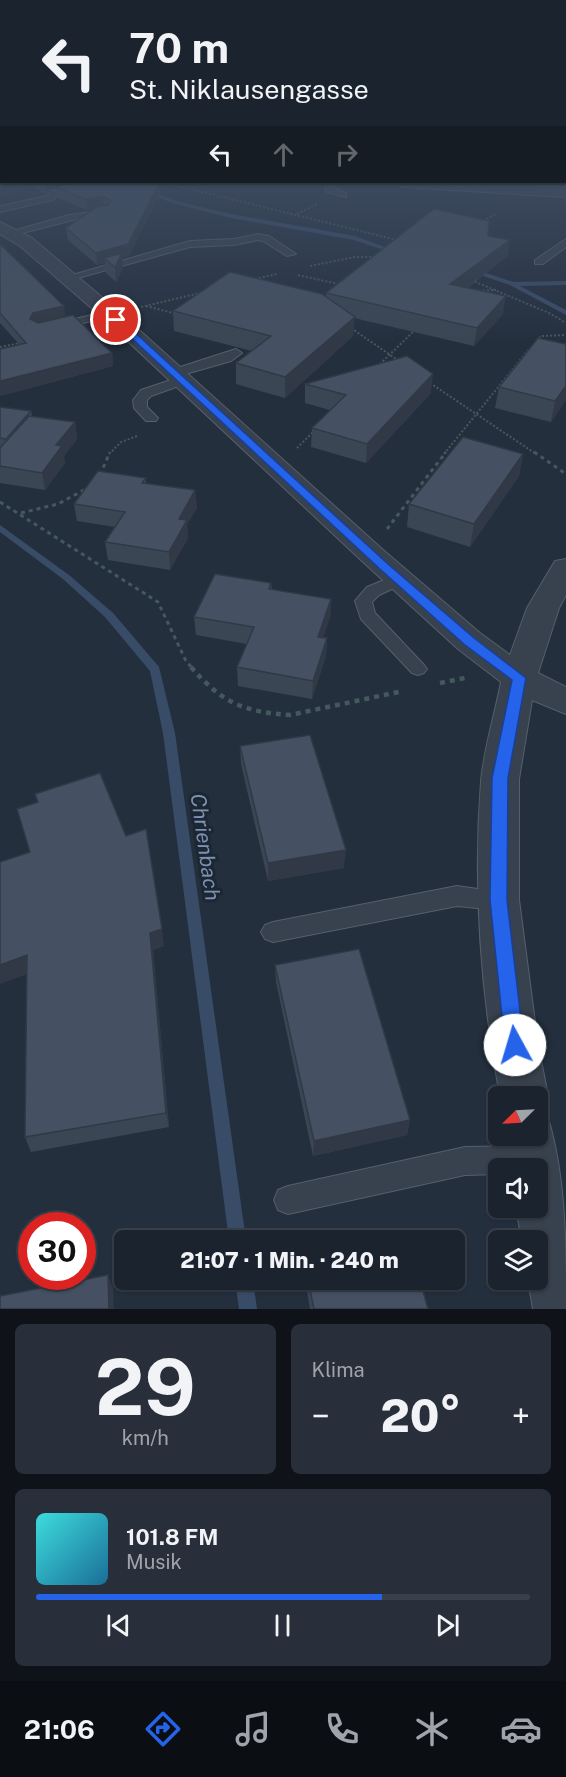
<!DOCTYPE html>
<html lang="de">
<meta charset="utf-8">
<style>
:root{--surface:#1b232e;--page:#282f3a;--text:#f1f3f6;--muted:#a0a4aa;--line:#39404a;--accent:#2563eb}
body{margin:0;font-family:"Public Sans",sans-serif;background:var(--page);color:var(--text);height:100vh;display:flex;flex-direction:column;font-size:22px;white-space:nowrap}
*{box-sizing:border-box;margin:0}
p{font-size:20px;color:var(--muted)}
.icon{flex:none;width:33px;height:33px;fill:none;stroke:currentColor;stroke-width:2;stroke-linecap:round;stroke-linejoin:round}
.map{position:relative;height:1309px;overflow:hidden}
.details{display:flex;flex-direction:column;gap:15px;padding:15px;background:#0f1319;flex:1}
.details>*{flex:none}
.top-card{position:absolute;left:0px;top:0px;width:567px;height:183px;box-shadow:0 2px 4px #0004,0 0 0 2px var(--line);background:#1b232e;color:var(--text);overflow:hidden}
.needle{width:39px;rotate:246deg}
.buttons{position:absolute;left:488px;top:1086px;display:grid;gap:12px}
.buttons a{display:grid;place-items:center;width:60px;height:60px;border-radius:9px;background:var(--surface);box-shadow:0 2px 4px #0004,0 0 0 2px var(--line);font-size:30px}
.speed{position:absolute;left:18px;top:1212px;display:flex;gap:12px;font-size:30px;font-weight:700;text-align:center}
.speed>*{display:grid;place-content:center;width:78px;height:78px;border-radius:50%;background:var(--surface);box-shadow:0 2px 4px #0004,0 0 0 2px var(--line);line-height:1}
.speed .limit{border:9px solid #d22;background:#fff;color:#111}
.pin{position:absolute;display:grid;place-items:center;width:51px;height:51px;color:#fff;margin:-26px;border:3px solid #fff;border-radius:50%;box-shadow:0 2px 6px #0007}
.me{position:absolute;width:66px;margin:-33px;rotate:354deg;stroke-linejoin:round;filter:drop-shadow(0 0 4px #0008)}
.turn{display:flex;align-items:center;gap:21px;height:126px;padding:0 30px;font-size:27px}
.turn .icon{width:78px;height:78px;stroke-width:2.5}
.turn b{display:block;font-size:42px;line-height:51px}
.lanes{display:flex;align-items:center;height:57px;padding:0 30px;background:#0003;justify-content:center;gap:30px;direction:ltr}
.lanes .off{opacity:.35}
.big{font-size:45px;font-weight:800;line-height:1.1}
.details .tile{flex:1;display:flex;flex-direction:column;justify-content:center;gap:9px;min-width:0;padding:0 21px;border-radius:9px;background:var(--page)}
.details .dial{align-items:center;gap:0}
.dial b{font-size:78px;line-height:1}
.song{display:flex;align-items:center;gap:18px}
.cover{width:72px;height:72px;border-radius:9px;background:linear-gradient(135deg,hsl(180 70% 55%),hsl(200 70% 35%))}
.played{height:6px;border-radius:3px;background:linear-gradient(90deg,var(--accent) 70%,var(--line) 70%)}
.keys{display:flex;justify-content:space-around;direction:ltr}
.heat{display:flex;justify-content:space-between;align-items:center;font-size:33px;direction:ltr}
.details .tiles{flex:1;display:grid;gap:15px;grid-template-columns:1fr 1fr}
.tile:last-child{grid-column:span 2}
.trip{position:absolute;left:114px;top:1230px;width:351px;height:60px;border-radius:9px;background:var(--surface);box-shadow:0 2px 4px #0004,0 0 0 2px var(--line);font-weight:800;line-height:60px;text-align:center}
.tab-bar{display:flex;height:96px;justify-content:space-around;align-items:center;background:#0b0e12;color:var(--muted)}
.tab-bar .icon{width:42px;height:42px}
.tab-bar .current{color:var(--accent)}
.tab-bar b{font-size:27px;color:var(--text)}
.map>svg:first-child{display:block}
.lines{fill:none;stroke-linecap:round;stroke-linejoin:round}
.stream{fill:#394c67;fill-rule:evenodd}
.service-casing{stroke:#565f6c;stroke-width:2}
.minor-casing{stroke:#565f6c;stroke-width:2}
.path-far2{stroke:#44595c;stroke-width:2;stroke-dasharray:2 2;stroke-linecap:butt}
.path-far1{stroke:#44595c;stroke-width:3;stroke-dasharray:4 4;stroke-linecap:butt}
.path{stroke:#44595c;stroke-width:4.5;stroke-dasharray:5 5;stroke-linecap:butt}
.service{fill:#38414e;fill-rule:evenodd}
.minor{fill:#38414e;fill-rule:evenodd}
.wall{fill:#3b4654}
.shaded-wall{fill:#303945}
.building{fill:#455162;stroke:#303945;stroke-width:1.5}
.route{fill:#2563eb;stroke:#184099;stroke-width:1.5}
.labels{text-anchor:middle;stroke-width:6;stroke-linejoin:round;paint-order:stroke}
.near-water-label{font-size:21px;font-style:italic;fill:#7c92b1;stroke:#1d2633}
</style>
<div class="map">
<svg width="566" height="1309" viewBox="0 0 566 1309">
<rect width="100%" height="100%" fill="#242f3e"/>
<g class="lines">
<g class="stream">
<path d="M146,189L176,201L231,214L355,236L398,252L393,253L354,240L231,218L172,203L144,192Z"/>
<path d="M471,268L513,282L566,281V285L520,286L566,310V315L510,285L469,271L468,270Z"/>
<path d="M0,525L69,575L113,613L159,667L175,733L246,1240H229L163,733L150,671L105,617L63,579L0,532Z"/>
<path d="M235,1280H253L257,1309H239Z"/>
</g>
<g class="service-casing">
<g id="service">
<path d="M81,182L84,183V187L58,195L53,200L0,212V206L47,196L52,191Z"/>
<path d="M330,182H338L334,188L346,193V197L327,192L325,187Z"/>
<path d="M105,210L110,213L108,215L81,218L11,236L6,233L69,215Z"/>
<path d="M258,234L269,236L296,254L287,256L263,241L258,240L234,245L190,247L67,281L62,278L190,241L234,239Z"/>
<path d="M566,239V247L543,264H535V260Z"/>
<path d="M110,311L114,312V316L56,329L50,326L52,324Z"/>
<path d="M236,349L242,353L231,361L175,377L169,373L171,370Z"/>
<path d="M183,376L189,380L187,383L151,396L147,400V407L158,418L156,421H146L134,408L133,400L141,390Z"/>
<path d="M399,574L405,575L407,579L405,583L379,595L372,602L375,613L424,665L427,669L424,673L418,675L412,673L361,619L355,601L367,587Z"/>
<path d="M457,886L506,893L509,900L506,907L498,910L457,906L273,942L265,939L261,932L265,925L273,922Z"/>
<path d="M534,1146L544,1150L548,1160L544,1170L537,1173V1168H498V1174L465,1175L288,1214L278,1210L274,1200L278,1190L288,1186L465,1147Z"/>
</g>
</g>
<g class="minor-casing">
<g id="minor">
<path d="M394,182H474L566,187V197L402,187Z"/>
<path d="M0,222L32,238L117,310L382,549L480,633L510,655L527,608L555,561L566,559V595L559,608L538,673L566,687V714L532,700L519,779V900L538,1045L548,1096L541,1113L538,1114L548,1118C566,1178 566,1245 566,1309H533L528,1280H537V1240H522L516,1208H537V1168H511L505,1136H537V1096H500C481,994 473,885 481,781C484,748 495,714 501,682L458,649L362,561L103,318L20,246L0,234Z"/>
</g>
</g>
<g class="path-far2">
<path d="M177,182L178,186L397,240"/>
<path d="M297,214L317,204"/>
<path d="M483,221L497,213"/>
<path d="M310,266L355,257H377"/>
<path d="M298,275L343,285"/>
<path d="M255,279L277,274"/>
<path d="M471,280L549,313L566,323"/>
<path d="M479,291L496,290"/>
<path d="M146,306L177,314"/>
<path d="M141,307L204,292"/>
<path d="M351,328L399,361"/>
<path d="M536,341L541,336L566,335"/>
<path d="M0,347L20,343"/>
<path d="M377,367L417,328"/>
<path d="M430,383L536,454"/>
<path d="M297,448L315,430"/>
<path d="M109,454L121,442L137,436"/>
<path d="M444,454L529,349"/>
</g>
<g class="path-far1">
<path d="M534,452L566,474"/>
<path d="M100,475L110,452"/>
<path d="M0,502L158,602L186,661L193,669"/>
<path d="M21,513L58,504L84,490"/>
<path d="M387,529L446,452"/>
</g>
<g class="path">
<path d="M191,667C222,703 244,712 290,715L403,691"/>
<path d="M440,683L465,678"/>
</g>
<use href="#service" class="service"/>
<use href="#minor" class="minor"/>
</g>
<g class="wall">
<path d="M566,170V186L558,184L559,182H566Z"/>
<path d="M2,182H161V191L129,256L122,258L123,268L116,282L106,273L105,263L97,265L68,240L66,228L93,209L87,210L58,198L56,187L51,189L46,193L31,187Z"/>
<path d="M566,189V205L564,199Z"/>
<path d="M488,236L508,256L467,288L503,314L474,346L354,318L353,336L285,398L236,384V363L252,351L174,331L173,311L326,297V293Z"/>
<path d="M0,244L65,316L112,353L113,366L0,396V349L19,344L0,323Z"/>
<path d="M305,384L431,393L366,463L311,447L312,428L330,410L305,403Z"/>
<path d="M499,387L566,400L551,422L495,408Z"/>
<path d="M0,407L31,411L32,416L75,422L77,439L64,456L65,463L45,490L0,483Z"/>
<path d="M523,454L519,476L470,547L407,527L409,504Z"/>
<path d="M146,478V483L195,490L197,508L187,524L188,538L170,570L108,560L105,542L115,527L77,521L74,504Z"/>
<path d="M271,583L272,590L331,599L330,617L323,638H327L326,656L312,699L238,686L237,667L247,644L196,635L194,617Z"/>
<path d="M240,746L344,868L268,881L241,764Z"/>
<path d="M0,862L164,946L153,950L169,1127L31,1152L25,1137L27,974Z"/>
<path d="M275,965L410,1120L407,1135L313,1156L276,982Z"/>
<path d="M305,1280H420L428,1309H310Z"/>
</g>
<g class="shaded-wall">
<path d="M8,182H30L31,187L0,196V184Z"/>
<path d="M45,182H77L51,189L46,193Z"/>
<path d="M160,182H161V191L129,256L122,258L123,268L116,282L115,267L104,258L105,263L97,265L96,253Z"/>
<path d="M103,196L105,208L87,210L85,199Z"/>
<path d="M510,240L508,256L448,301L450,284Z"/>
<path d="M506,296L503,314L474,346L477,328Z"/>
<path d="M64,306L66,319L35,326L30,319L33,313Z"/>
<path d="M355,317L353,336L285,398V377Z"/>
<path d="M112,353L113,366L0,396V381Z"/>
<path d="M433,374L431,393L366,463L367,444Z"/>
<path d="M566,386V400L551,422L555,401Z"/>
<path d="M75,422L77,439L64,456L65,463L45,490L42,473L56,445Z"/>
<path d="M523,454L519,476L470,547L474,524Z"/>
<path d="M195,490L197,508L187,524L188,538L170,570L169,552L179,519Z"/>
<path d="M331,599L330,617L317,655L318,637Z"/>
<path d="M327,638L326,656L312,699L313,681Z"/>
<path d="M346,850L344,868L268,881V863Z"/>
<path d="M162,929L164,946L153,950L169,1127L166,1113L150,933Z"/>
<path d="M27,955L33,972L0,984V965Z"/>
<path d="M410,1120L407,1135L313,1156L314,1141Z"/>
<path d="M108,1275L113,1288L114,1309H109Z"/>
</g>
<g class="building">
<path d="M0,160H2V182H8L0,184Z"/>
<path d="M71,182H160L128,244L96,253L66,228L97,207L107,206L111,201L103,196L85,199L56,187Z"/>
<path d="M434,209L489,221L488,236L510,240L450,284L506,296L477,328L326,293Z"/>
<path d="M0,244L64,306L33,313L30,319L38,323L73,315L112,353L0,381V349L26,343L0,313Z"/>
<path d="M122,253L115,267L104,258Z"/>
<path d="M230,272L322,294L355,317L285,377L236,363L271,336L173,311Z"/>
<path d="M538,338L566,344V386L555,401L499,387Z"/>
<path d="M407,356L433,374L367,444L312,428L346,395L305,384Z"/>
<path d="M0,407L31,411L6,439L0,438Z"/>
<path d="M29,416L75,422L56,445L62,446L42,473L0,466V448Z"/>
<path d="M463,437L523,454L474,524L409,504Z"/>
<path d="M98,471L146,478L142,483L195,490L179,519L187,520L169,552L105,542L125,512L74,504Z"/>
<path d="M215,574L271,583L269,589L331,599L318,637L327,638L313,681L237,667L254,627L194,617Z"/>
<path d="M310,735L346,850L268,863L240,746Z"/>
<path d="M100,773L126,836L146,829L162,929L150,933L166,1113L25,1137L27,955L0,965V862L30,852L17,809L38,802L35,794Z"/>
<path d="M359,949L410,1120L314,1141L275,965Z"/>
<path d="M409,1236L410,1240H390Z"/>
<path d="M108,1275L109,1309H0V1296Z"/>
<path d="M308,1280H420L428,1309H314Z"/>
</g>
<linearGradient id="sky" x2="0" y2="1"><stop stop-color="#141a22"/><stop offset="0.47" stop-color="#3f4d63"/><stop offset="1" stop-color="#3f4d63" stop-opacity="0"/></linearGradient>
<rect width="566" height="343" fill="url(#sky)"/>
<path class="route" d="M113,318H119L389,565L474,638L526,678L508,778L507,900L524,1045L522,1051L515,1054L508,1051L505,1045L490,900L492,778L512,680L465,645L381,570L113,321Z"/>
<g class="labels">
<g class="near-water-label">
<text transform="translate(205 847) rotate(82)" y="7">Chrienbach</text>
</g>
</g>
</svg>
<div class="buttons">
<a><svg class="needle" viewBox="-14 -14 28 28"><path d="M0-13l5 13h-10z" fill="#e53935"/><path d="M0 13l5-13h-10z" fill="#a0a4aa"/></svg></a>
<a><svg class="icon" aria-label="sound" viewBox="0 0 24 24"><path d="M4 9h4l5-4v14l-5-4H4zM17 9q2 3 0 6"/></svg></a>
<a><svg class="icon" aria-label="layers" viewBox="0 0 24 24"><path d="M12 4l9 5-9 5-9-5zM3 14l9 5 9-5"/></svg></a>
</div>
<div class="speed"><div class="limit">30</div></div>
<div class="pin" style="left:116px;top:320px;background:#d93025"><svg class="icon" aria-label="arrive" viewBox="0 0 24 24"><path d="M6 21V4h12l-3 4 3 4H6"/></svg></div>
<svg class="me" style="left:515px;top:1045px" viewBox="-20 -20 40 40"><circle r="19" fill="#fff"/><path d="M0-13L10 11 0 6-10 11z" fill="#2563eb"/></svg>
<div class="trip">21:07 · 1 Min. · 240 m</div>
<div class="top-card">
<div class="turn"><svg class="icon" aria-label="left" viewBox="0 0 24 24"><path d="M17 20v-9H6M10 6l-5 5 5 5"/></svg><div><b>70 m</b>St. Niklausengasse</div></div>
<div class="lanes"><svg class="icon" aria-label="left" viewBox="0 0 24 24"><path d="M17 20v-9H6M10 6l-5 5 5 5"/></svg><svg class="icon off" aria-label="ahead" viewBox="0 0 24 24"><path d="M12 20V5M6 11l6-6 6 6"/></svg><svg class="icon off" aria-label="right" viewBox="0 0 24 24"><path d="M7 20v-9h11M14 6l5 5-5 5"/></svg></div>
</div>
</div>
<section class="details">
<div class="tiles">
<div class="tile dial"><b>29</b><p>km/h</p></div>
<div class="tile"><p>Klima</p>
<div class="heat"><a>−</a><b class="big">20°</b><a>+</a></div>
</div>
<div class="tile">
<div class="song"><i class="cover"></i><div><b>101.8 FM</b><p>Musik</p></div></div>
<div class="played"></div>
<div class="keys"><svg class="icon" aria-label="previous" viewBox="0 0 24 24"><path d="M18 5L8 12l10 7zM5 5v14"/></svg><svg class="icon" aria-label="pause" viewBox="0 0 24 24"><path d="M8 5v14M16 5v14"/></svg><svg class="icon" aria-label="next" viewBox="0 0 24 24"><path d="M6 5l10 7-10 7zM19 5v14"/></svg></div>
</div>
</div>
</section>
<nav class="tab-bar">
<b>21:06</b>
<svg class="icon current" aria-label="directions" viewBox="0 0 24 24"><path d="M12 3l9 9-9 9-9-9zM9 14v-3h6M13 9l2 2-2 2"/></svg>
<svg class="icon" aria-label="music" viewBox="0 0 24 24"><path d="M9 18V5l10-2v13"/><circle cx="6" cy="18" r="3"/><circle cx="16" cy="16" r="3"/></svg>
<svg class="icon" aria-label="phone" viewBox="0 0 24 24"><path d="M5 4h4l2 5-3 2q2 4 5 5l2-3 5 2v4C11 20 4 13 5 4z"/></svg>
<svg class="icon" aria-label="climate" viewBox="0 0 24 24"><path d="M12 3v18M4 7l16 10M4 17L20 7"/></svg>
<svg class="icon" aria-label="car" viewBox="0 0 24 24"><path d="M5 17H2v-5l4-1 3-4h7l3 4 3 1v5h-3M9 17h6M6 11h13"/><circle cx="7" cy="17" r="2"/><circle cx="17" cy="17" r="2"/></svg>
</nav>
